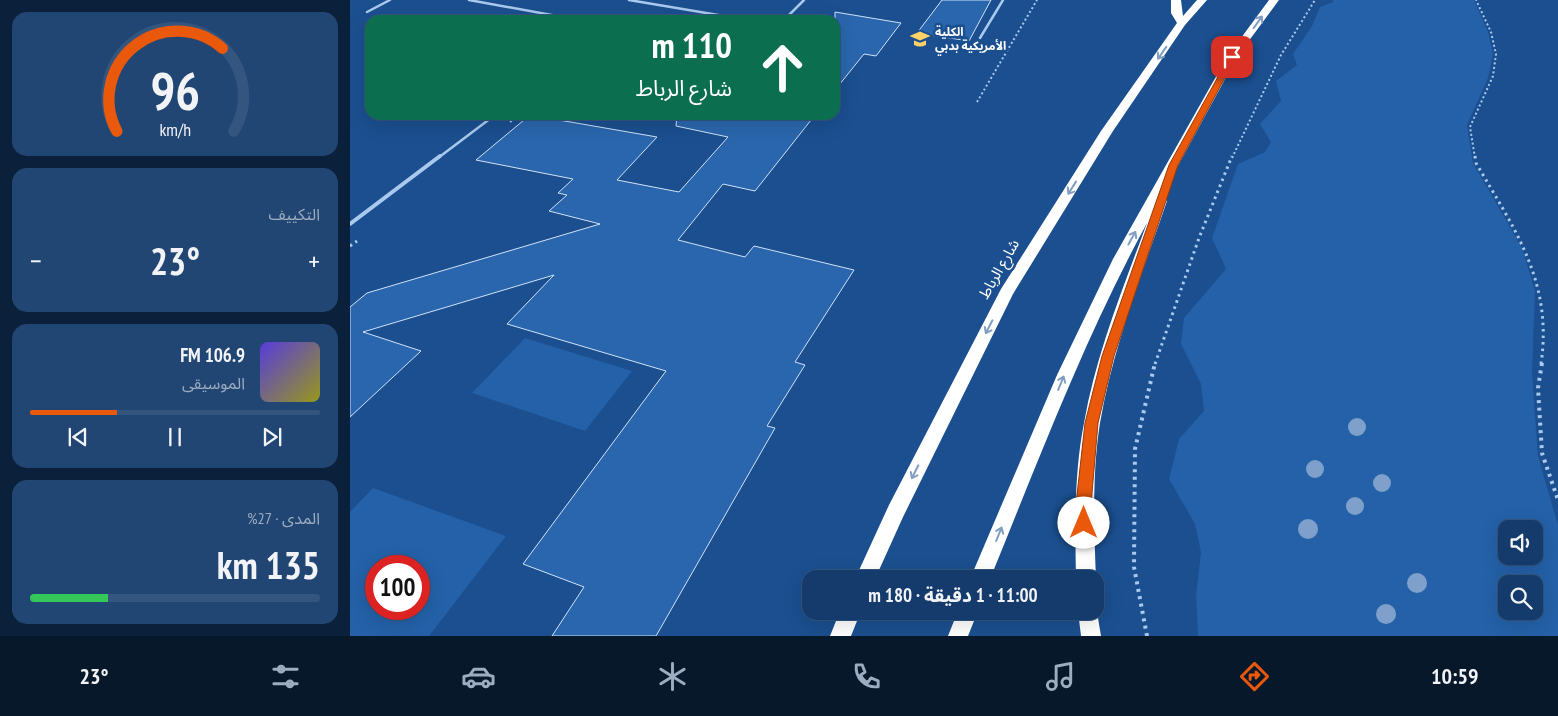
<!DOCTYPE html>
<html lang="ar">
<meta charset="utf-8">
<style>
:root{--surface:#143b6b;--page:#214673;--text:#f1f3f6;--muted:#9dadc1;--line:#33557e;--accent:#ea580c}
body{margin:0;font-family:"PT Sans Narrow","Noto Sans Arabic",sans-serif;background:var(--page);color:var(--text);direction:rtl;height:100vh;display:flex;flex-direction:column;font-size:19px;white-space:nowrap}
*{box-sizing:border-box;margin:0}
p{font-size:16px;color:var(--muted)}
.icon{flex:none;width:28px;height:28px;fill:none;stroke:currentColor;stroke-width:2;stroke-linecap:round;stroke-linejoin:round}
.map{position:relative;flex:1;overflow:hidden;direction:ltr}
.drawer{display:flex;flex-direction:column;gap:12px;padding:12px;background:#0b203b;width:350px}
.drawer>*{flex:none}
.hud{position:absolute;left:15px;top:15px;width:475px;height:105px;border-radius:15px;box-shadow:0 5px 20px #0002,0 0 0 1px var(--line);direction:rtl;background:#0b6e4f;color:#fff;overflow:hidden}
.fabs{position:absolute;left:1148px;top:520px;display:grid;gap:10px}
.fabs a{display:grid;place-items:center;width:45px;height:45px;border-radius:10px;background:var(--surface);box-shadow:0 5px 20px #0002,0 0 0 1px var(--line);font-size:25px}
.speed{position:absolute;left:15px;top:555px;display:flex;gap:10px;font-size:25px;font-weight:700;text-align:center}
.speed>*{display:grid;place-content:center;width:65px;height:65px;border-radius:50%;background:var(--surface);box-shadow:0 5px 20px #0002,0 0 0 1px var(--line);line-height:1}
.speed .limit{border:8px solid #d22;background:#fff;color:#111}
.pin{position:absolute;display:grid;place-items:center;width:42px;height:42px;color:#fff;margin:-21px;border-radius:10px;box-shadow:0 2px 8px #0006}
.me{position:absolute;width:55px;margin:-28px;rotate:0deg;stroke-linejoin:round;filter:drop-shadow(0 0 4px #0008)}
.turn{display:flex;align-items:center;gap:18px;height:105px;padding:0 25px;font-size:22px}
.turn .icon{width:65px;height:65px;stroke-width:2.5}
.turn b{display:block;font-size:35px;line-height:42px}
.big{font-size:38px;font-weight:700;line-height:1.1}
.drawer .widget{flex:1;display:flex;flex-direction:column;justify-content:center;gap:8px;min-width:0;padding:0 18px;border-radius:15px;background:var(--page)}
.drawer .dial{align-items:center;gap:0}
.dial svg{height:130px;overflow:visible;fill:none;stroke:var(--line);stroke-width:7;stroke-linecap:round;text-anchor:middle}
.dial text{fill:var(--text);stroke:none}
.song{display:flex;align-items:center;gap:15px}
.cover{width:60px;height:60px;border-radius:8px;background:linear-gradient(135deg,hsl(250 70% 55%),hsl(60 70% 35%))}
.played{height:5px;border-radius:2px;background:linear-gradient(90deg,var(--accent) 30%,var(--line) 30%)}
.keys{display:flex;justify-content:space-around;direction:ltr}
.heat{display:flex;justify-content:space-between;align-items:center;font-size:28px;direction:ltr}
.charge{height:8px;border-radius:4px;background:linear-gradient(90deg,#34c759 27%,var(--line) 0)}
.trip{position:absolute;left:452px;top:570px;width:302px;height:50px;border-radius:15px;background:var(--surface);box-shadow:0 5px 20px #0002,0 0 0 1px var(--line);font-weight:700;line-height:50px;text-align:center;direction:rtl}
.tabs{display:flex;height:80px;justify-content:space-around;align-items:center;background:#08182b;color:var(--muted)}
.tabs .icon{width:35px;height:35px}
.tabs .on{color:var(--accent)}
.tabs b{font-size:22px;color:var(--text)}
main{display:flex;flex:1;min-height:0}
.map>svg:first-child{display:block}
.green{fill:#2461a8;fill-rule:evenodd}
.building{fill:#2a66ad;stroke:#cfe3fa}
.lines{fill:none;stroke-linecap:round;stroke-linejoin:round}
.path-far2{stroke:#a9c9ee;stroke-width:2;stroke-dasharray:2 2.5;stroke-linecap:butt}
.path-far1{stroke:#a9c9ee;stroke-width:3;stroke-dasharray:2.5 4;stroke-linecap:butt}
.path{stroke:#a9c9ee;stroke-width:4;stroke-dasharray:3 4.5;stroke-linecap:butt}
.service-far1{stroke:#a9c9ee;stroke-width:2.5}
.service{stroke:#a9c9ee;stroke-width:4}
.motorway{fill:#fff;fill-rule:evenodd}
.tree{fill:#7ea0ca}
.oneway{stroke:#829ec1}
.route{fill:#ea580c;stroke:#983908}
.labels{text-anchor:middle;stroke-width:5;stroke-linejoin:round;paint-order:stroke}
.far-poi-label{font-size:12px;font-weight:bold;fill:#fff;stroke:#1b4f8f;text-anchor:start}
.street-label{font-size:15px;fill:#fff;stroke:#1b4f8f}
</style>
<main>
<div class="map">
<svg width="1208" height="636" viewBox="0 0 1208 636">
<rect width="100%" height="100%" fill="#1b4f8f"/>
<g class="green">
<path d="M983,0H1124L1138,32L1143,53L1138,78L1117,125L1123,163L1172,248L1185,291L1182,374L1188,456L1208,525V636H848L846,596L851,552L845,524L819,479L829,439L854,411L851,384L831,344L834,318L876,269L862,238L888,164L915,152L921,142L910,124L931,101L926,81L947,65L943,54L962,26L970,7L983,2ZM1156,529H1184V556H1156ZM1156,584H1184V611H1156Z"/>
<path d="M175,338L282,371L235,431L122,393Z"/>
<path d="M23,488L156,536L79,636H0V512ZM69,566V609H26V566Z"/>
</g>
<g class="building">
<path d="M592,0H641L619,41L567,33Z"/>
<path d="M485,12L551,23L526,56L514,54L485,90Z"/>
<path d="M180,115L307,137L267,180L329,192L378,137L326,126L327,115H465L405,191L373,184L328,240L395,257L404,246L504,270L445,362L455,365L417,426L425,428L306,636H202L234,587L173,564L316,371L157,324L204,275L13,332L71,351L0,417V307L17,293L250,224L199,211L217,195L208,193L223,179L126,160Z"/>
</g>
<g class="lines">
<g class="path-far2">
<path d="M627,102L687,0"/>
<path d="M160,122L170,115"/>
<path d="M882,158L931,55L965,0"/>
<path d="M1125,158L1120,127L1143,76L1146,54L1141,32L1126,0"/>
</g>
<g class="path-far1">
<path d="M1125,156L1126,163C1165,230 1203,282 1191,364"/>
<path d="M0,246L7,241"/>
<path d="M805,364L849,238L882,156"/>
</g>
<g class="path">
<path d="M1192,363L1188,388L1192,453L1208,500"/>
<path d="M797,636L784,567L785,449L805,363"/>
</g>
<g class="service-far1">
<path d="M119,0L229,20"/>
<path d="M279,0L398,20"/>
<path d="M17,12L40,0"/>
<path d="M434,20L454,0"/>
<path d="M630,38L653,0"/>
<path d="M88,158L145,115"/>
</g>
<path class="service" d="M0,224L90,156"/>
<g class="motorway">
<path d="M821,0H831L833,16L847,0H857L835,25L763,131L663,294L553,517L525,579H505L539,505L651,289L751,131L827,23L821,13Z"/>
<path d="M919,0H929L887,57L811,197L817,201C792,274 763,347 750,423C742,474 744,527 746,579H726C725,527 724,474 734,423C746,354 773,288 797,223C735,337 689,459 640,579H620L707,375L763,259L877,57Z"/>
<path d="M746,606L751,636H731L728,611H746Z"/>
<path d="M490,611H511L501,636H480Z"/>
<path d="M608,611H628L618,636H598Z"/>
</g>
</g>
<g class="tree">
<circle cx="1007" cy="427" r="9"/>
<circle cx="965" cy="469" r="9"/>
<circle cx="1032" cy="483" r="9"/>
<circle cx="1005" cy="506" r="9"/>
<circle cx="958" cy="529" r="10"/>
<circle cx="1067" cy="583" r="10"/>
<circle cx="1036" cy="614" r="10"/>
</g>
<defs><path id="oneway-shaft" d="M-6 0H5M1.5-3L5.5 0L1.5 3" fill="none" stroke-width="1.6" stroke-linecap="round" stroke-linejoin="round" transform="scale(1.25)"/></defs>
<g class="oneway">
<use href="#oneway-shaft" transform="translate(908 22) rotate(-54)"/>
<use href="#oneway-shaft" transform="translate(812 53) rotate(125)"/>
<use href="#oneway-shaft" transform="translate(722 188) rotate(122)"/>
<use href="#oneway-shaft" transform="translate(782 238) rotate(-61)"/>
<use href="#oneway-shaft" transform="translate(639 327) rotate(117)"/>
<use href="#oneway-shaft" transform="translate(711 383) rotate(-68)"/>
<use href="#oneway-shaft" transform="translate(565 472) rotate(117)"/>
<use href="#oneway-shaft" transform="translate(649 534) rotate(-68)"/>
</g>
<path class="route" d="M882,55L886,57L828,165L764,356L748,423L739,528L734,530L729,528L726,504L735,423L752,356L819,165L879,57Z"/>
<defs>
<g id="university-bare" transform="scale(1.5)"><path d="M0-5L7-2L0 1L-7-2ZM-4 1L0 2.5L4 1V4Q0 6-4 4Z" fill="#ffd166" stroke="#1b4f8f" stroke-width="2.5" paint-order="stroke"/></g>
</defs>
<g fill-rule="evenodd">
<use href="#university-bare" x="570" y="39"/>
</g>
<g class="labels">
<g class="far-poi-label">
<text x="585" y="36">الكلية<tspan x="585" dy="14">الأمريكية بدبي</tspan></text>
</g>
<g class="street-label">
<text transform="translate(649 269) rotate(-60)" y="5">شارع الرباط</text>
</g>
</g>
</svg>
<div class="fabs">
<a><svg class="icon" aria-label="sound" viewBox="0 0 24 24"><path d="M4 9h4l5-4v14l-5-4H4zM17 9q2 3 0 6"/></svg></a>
<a><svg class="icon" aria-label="search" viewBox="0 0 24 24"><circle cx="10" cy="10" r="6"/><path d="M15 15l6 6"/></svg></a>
</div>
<div class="speed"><div class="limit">100</div></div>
<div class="pin" style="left:882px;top:57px;background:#d93025"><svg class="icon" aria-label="arrive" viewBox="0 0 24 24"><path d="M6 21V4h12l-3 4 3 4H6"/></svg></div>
<svg class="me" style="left:734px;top:523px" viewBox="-20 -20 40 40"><circle r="19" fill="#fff"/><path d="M0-13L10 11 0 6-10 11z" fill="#ea580c"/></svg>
<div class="trip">11:00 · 1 دقيقة · 180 m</div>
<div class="hud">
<div class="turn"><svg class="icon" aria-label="ahead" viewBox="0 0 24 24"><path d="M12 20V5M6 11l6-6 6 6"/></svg><div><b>110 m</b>شارع الرباط</div></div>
</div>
</div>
<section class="drawer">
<div class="widget dial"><svg viewBox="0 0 100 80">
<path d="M14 69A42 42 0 1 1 86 69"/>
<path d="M14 69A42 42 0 0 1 79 18" stroke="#ea580c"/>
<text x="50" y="56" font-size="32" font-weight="700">96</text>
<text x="50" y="72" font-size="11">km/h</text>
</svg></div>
<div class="widget"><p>التكييف</p>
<div class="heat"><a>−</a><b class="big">23°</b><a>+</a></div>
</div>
<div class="widget">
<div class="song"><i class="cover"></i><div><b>106.9 FM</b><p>الموسيقى</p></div></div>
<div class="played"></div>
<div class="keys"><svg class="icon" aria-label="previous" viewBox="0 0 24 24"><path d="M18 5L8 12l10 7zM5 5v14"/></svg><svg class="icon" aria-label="pause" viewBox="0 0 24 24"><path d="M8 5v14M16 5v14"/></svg><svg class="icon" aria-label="next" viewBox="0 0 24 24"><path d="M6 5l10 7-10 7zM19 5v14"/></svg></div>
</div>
<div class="widget"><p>المدى · 27%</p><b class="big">135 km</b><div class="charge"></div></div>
</section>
</main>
<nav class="tabs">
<b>10:59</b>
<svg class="icon on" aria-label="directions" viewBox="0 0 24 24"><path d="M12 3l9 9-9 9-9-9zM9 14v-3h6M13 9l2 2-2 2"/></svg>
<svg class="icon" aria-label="music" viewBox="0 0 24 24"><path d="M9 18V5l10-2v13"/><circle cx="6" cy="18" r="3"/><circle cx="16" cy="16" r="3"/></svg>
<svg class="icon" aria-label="phone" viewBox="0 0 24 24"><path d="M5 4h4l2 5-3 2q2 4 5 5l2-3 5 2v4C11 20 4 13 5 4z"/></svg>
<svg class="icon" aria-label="climate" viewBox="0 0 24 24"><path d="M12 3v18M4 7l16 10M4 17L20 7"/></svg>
<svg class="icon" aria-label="car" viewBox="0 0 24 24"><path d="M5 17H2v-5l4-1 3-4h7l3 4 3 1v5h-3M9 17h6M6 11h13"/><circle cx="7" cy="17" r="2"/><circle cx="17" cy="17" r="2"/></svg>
<svg class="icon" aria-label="filters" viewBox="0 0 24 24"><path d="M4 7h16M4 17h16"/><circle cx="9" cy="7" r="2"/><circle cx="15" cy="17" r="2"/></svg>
<b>23°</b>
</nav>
